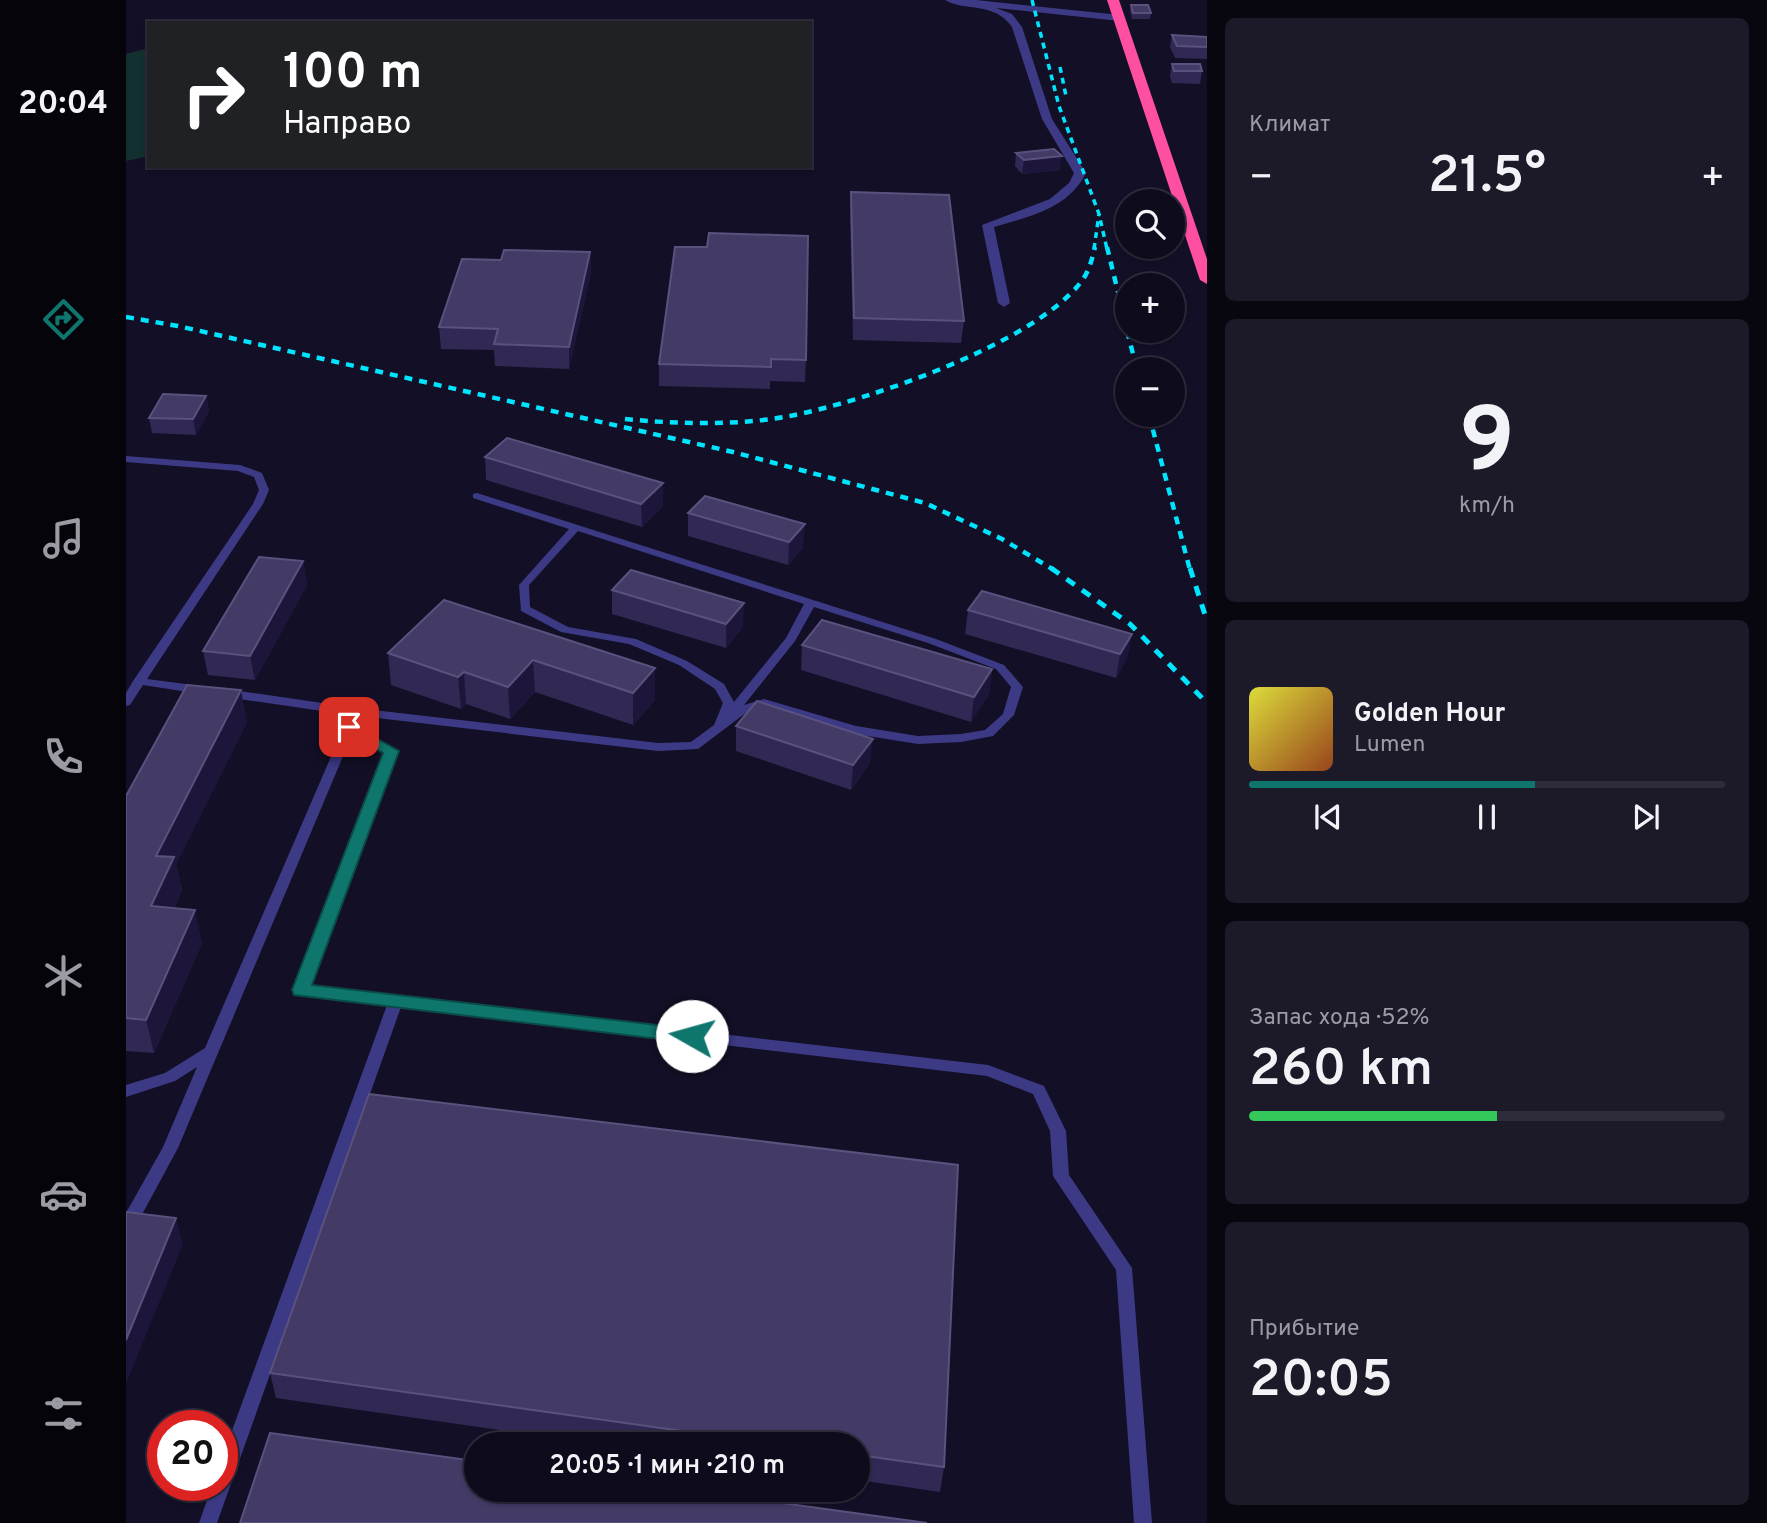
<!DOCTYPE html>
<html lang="ru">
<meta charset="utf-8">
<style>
:root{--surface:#0e0b1c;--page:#1c1929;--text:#f1f3f6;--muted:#9b9ba3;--line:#2e2b3b;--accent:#0f766e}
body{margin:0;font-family:Overpass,sans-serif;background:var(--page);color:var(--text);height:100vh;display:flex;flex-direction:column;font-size:26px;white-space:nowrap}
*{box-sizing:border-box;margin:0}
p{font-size:23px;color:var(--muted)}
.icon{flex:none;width:38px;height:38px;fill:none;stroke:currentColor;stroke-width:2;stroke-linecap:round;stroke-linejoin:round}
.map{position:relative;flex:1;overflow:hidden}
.details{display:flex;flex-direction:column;gap:18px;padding:18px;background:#08060f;width:560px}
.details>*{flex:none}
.top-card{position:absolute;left:21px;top:21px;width:665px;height:147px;border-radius:0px;box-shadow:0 2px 5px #0004,0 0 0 2px var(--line);background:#202124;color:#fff;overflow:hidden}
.buttons{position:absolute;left:989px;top:189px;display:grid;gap:14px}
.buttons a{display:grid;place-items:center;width:70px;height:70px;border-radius:50%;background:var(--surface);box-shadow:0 2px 5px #0004,0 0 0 2px var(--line);font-size:35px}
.speed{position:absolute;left:21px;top:1410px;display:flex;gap:14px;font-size:35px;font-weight:700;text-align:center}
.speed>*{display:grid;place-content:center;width:91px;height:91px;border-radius:50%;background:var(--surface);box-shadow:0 2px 5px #0004,0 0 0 2px var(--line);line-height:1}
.speed .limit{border:10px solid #d22;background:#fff;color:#111}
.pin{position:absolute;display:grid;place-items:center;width:60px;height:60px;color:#fff;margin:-30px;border-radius:14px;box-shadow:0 4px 10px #0006}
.me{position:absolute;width:77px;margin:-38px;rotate:277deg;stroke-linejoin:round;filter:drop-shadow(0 0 5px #0008)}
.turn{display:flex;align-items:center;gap:24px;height:147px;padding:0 21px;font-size:32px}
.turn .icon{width:91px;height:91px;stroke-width:2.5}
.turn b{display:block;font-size:49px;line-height:60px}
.big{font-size:52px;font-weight:600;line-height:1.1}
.details .tile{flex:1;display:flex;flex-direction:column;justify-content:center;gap:10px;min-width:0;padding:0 24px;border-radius:10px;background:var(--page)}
.details .dial{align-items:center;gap:0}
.dial b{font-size:91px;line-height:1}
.song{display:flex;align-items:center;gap:21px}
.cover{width:84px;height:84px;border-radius:10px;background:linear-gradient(135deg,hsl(60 70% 55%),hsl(20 70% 35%))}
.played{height:7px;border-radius:4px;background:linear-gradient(90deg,var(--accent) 60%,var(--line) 60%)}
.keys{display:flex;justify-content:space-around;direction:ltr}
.heat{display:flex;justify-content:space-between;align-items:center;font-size:38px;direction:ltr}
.charge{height:10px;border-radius:5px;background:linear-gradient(90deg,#34c759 52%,var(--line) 0)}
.trip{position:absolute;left:338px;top:1432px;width:406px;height:70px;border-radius:35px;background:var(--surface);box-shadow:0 2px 5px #0004,0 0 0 2px var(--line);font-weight:600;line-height:70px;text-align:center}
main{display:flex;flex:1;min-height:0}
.tab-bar{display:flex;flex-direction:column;width:126px;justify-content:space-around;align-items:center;background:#06040b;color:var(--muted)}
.tab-bar .icon{width:49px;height:49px}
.tab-bar .selected{color:var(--accent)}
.tab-bar b{font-size:32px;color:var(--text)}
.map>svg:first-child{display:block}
.green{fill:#12302f}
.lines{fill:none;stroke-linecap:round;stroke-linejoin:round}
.lane{fill:#3d3a85;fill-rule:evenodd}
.street{fill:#3d3a85;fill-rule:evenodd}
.highway{fill:#ff4fa3;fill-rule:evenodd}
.rail-far2{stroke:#00e5ff;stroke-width:3.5;stroke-dasharray:6 5;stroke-linecap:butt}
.rail-far1{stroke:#00e5ff;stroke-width:4.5;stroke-dasharray:8 7;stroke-linecap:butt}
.rail{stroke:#00e5ff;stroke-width:5;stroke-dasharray:10 9;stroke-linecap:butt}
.wall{fill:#312854}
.shaded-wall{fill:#1d163a}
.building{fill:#433a66;stroke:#5a527e;stroke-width:2}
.route{fill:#0f766e;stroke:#0a4d48;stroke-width:2}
</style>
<main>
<nav class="tab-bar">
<b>20:04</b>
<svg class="icon selected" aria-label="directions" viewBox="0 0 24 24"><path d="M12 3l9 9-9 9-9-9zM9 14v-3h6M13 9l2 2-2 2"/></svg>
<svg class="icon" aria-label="music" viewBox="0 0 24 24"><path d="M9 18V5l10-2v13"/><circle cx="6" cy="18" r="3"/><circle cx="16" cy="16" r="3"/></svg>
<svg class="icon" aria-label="phone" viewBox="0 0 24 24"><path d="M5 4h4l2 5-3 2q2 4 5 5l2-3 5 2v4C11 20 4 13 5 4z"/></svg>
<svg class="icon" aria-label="climate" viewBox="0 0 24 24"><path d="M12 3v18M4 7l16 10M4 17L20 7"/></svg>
<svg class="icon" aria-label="car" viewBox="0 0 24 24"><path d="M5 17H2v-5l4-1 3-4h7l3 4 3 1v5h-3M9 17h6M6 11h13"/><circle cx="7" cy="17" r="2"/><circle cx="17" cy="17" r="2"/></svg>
<svg class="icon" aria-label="filters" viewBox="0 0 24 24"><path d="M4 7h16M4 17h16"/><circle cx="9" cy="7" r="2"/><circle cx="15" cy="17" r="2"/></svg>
</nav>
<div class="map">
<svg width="1081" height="1523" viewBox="0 0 1081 1523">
<rect width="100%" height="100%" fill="#130f26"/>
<path class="green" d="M23,48V156L0,161V54Z"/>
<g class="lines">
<g class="lane">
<path d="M0,456L114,465L136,473L143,490L137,504L21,679L75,686L81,690L75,694L17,685L4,705L0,706V693L7,681L127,504L133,490L128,477L112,471L0,462Z"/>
<path d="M351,493L810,639L878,665L897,687L888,715L867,736L835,742L792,744L729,734L638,707L621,712L572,749L532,751L234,716L230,727L271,751L184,986L862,1065L918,1086L940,1131L943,1175L1006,1268L1026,1523H1008L990,1270L927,1176L924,1131L907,1094L861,1076L275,1007L91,1523H73L86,1486H96V1458L261,1005L175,995L170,994L168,990L258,752L226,735L52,1148L6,1233L0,1235V1213L37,1147L71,1067L49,1081L0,1097V1085L39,1073L79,1048L223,715L100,697L94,693L100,689L230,708L532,743L565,742L588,725L597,703L589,689L553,665L503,644L435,632L395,611L393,585L443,529L347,498V494ZM452,531L678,604L660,638L608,702L598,684L561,661L510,639L442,627L404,607L403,585ZM688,607L802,643L870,669L885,687L877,714L859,730L835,734L792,736L730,726L638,699L618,705L669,641Z"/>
</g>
<path class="street" d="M819,0H850L994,15L999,18L994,21L870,8L886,14L896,27L926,119L960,173C942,209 904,216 868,227L884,303L878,307L872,303L856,225L924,199L943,183L948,173L916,119L886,27C868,1 839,12 819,0Z"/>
<path class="highway" d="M981,0H993L1081,259V284L1074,280Z"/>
<g class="rail-far2">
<path d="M906,0L933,106L973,214L981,249"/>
<path d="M934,67L940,96"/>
<path d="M968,249L973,214"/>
</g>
<g class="rail-far1">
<path d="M981,247L1001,329"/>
<path d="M0,317L52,326L607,452L799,503L876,539L928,570"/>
<path d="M1001,331L1011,369"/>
<path d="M1023,415L1064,570"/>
<path d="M499,419C553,424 610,426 664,416C741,401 907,344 955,282C963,272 966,259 969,247"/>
</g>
<g class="rail">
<path d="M925,568L1004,624L1081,703"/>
<path d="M1064,568L1081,621"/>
</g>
</g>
<g class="wall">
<path d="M1005,5L1025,13L1024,19H1006L1004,11Z"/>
<path d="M1046,35L1081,37V59L1049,58L1044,47Z"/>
<path d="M1046,64L1076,71L1074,84L1046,83L1044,76Z"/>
<path d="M890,153L934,170L896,174L889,166Z"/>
<path d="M725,192L838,321L835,343L727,340L724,213Z"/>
<path d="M549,247L680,360L679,382L644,381V389L533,386V364Z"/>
<path d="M464,252L465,273L443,369L369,366L368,350L315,349L313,327L375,260Z"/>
<path d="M80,396L83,411L70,435L26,433L23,418Z"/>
<path d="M359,457L537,483V506L516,527L360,480Z"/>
<path d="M579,496L677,548L662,565L562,536V513Z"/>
<path d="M177,561L181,585L129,680L82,675L77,651Z"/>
<path d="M486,590L617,627L600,648L486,614Z"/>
<path d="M318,600L529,700L507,725L409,692L384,719L340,704L335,709L265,685L262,653Z"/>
<path d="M842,610L1006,634L1001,658L990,678L839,634Z"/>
<path d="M676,645L866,669L863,694L845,722L675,670Z"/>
<path d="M121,722L50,864L56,890L48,908L76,943L28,1053L0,1051V796Z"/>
<path d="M610,726L744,763L725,790L610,751Z"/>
<path d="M243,1094L832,1165L818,1467L814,1492L732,1480V1444H472L150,1398L144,1373Z"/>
</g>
<g class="shaded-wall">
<path d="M936,156L934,170L896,174L898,160Z"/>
<path d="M464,252L465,273L443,369V347Z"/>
<path d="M80,396L83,411L70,435L67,419Z"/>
<path d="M537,483V506L516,527L515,504Z"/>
<path d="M679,524L677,548L662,565L663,542Z"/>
<path d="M177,561L181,585L129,680L124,656Z"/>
<path d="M618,603L617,627L600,648V624Z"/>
<path d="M1006,634L1001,658L990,678L994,654Z"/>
<path d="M407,660L409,692L384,719L382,687Z"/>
<path d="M529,668V700L507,725V693Z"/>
<path d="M866,669L863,694L845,722L848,697Z"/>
<path d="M338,672L340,704L335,709L332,677Z"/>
<path d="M115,690L121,722L50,864L56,890L33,939L25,906L30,856Z"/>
<path d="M747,739L744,763L725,790L727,765Z"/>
<path d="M69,910L76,943L28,1053L20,1020Z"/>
<path d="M50,1218L57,1244L0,1384V1340Z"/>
</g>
<g class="building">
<path d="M1005,5H1022L1025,13H1007Z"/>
<path d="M1046,35L1081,37V47L1051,46Z"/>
<path d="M1046,64H1074L1076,71H1048Z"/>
<path d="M928,149L936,156L898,160L890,153Z"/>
<path d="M725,192L823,195L838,321L728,318Z"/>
<path d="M583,233L682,236L680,360L645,359V367L533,364L549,247H581Z"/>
<path d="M378,250L464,252L443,347L368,344L372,329L313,327L336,259L375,260Z"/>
<path d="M37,394L80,396L67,419L23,418Z"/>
<path d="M381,438L537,483L515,504L359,457Z"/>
<path d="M579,496L679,524L663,542L562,513Z"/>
<path d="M133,557L177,561L124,656L77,651Z"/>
<path d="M505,570L618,603L600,624L486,590Z"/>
<path d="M856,591L1006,634L994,654L842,610Z"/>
<path d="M318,600L529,668L507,693L407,660L382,687L338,672L332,677L262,653Z"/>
<path d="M696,620L866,669L848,697L676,645Z"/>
<path d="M61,685L115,690L30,856L48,857L25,906L69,910L20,1020L0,1018V796Z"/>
<path d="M631,701L747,739L727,765L610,726Z"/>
<path d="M243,1094L832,1165L818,1467L732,1455V1444H648L144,1373Z"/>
<path d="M0,1212L50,1218L0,1340Z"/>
<path d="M144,1433L350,1461V1489H555L801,1523H114Z"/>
</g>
<path class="route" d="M223,723L273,751L186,985L566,1029L575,1036L573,1041L566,1043L168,995L166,990L257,753L218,731L216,727Z"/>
</svg>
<div class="buttons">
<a><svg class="icon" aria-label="search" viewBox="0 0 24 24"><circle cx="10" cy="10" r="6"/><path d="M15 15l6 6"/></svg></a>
<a>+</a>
<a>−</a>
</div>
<div class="speed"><div class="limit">20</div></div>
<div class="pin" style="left:223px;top:727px;background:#d93025"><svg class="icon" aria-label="arrive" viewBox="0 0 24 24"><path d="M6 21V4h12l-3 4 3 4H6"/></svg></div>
<svg class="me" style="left:566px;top:1036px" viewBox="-20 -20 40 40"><circle r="19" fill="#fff"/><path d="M0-13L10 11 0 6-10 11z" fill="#0f766e"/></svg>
<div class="trip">20:05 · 1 мин · 210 m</div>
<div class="top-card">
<div class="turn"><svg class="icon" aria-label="right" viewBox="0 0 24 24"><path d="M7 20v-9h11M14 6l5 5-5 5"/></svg><div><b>100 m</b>Направо</div></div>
</div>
</div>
<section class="details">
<div class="tile"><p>Климат</p>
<div class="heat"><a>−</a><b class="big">21.5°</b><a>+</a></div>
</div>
<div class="tile dial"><b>9</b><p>km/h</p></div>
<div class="tile">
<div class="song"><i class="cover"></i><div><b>Golden Hour</b><p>Lumen</p></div></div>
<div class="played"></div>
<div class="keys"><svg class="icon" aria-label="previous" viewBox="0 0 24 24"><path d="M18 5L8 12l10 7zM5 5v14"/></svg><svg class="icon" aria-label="pause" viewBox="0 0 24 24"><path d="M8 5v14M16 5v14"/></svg><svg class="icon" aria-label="next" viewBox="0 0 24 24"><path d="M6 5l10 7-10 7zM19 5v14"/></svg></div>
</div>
<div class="tile"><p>Запас хода · 52%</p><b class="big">260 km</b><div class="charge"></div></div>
<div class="tile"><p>Прибытие</p><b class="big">20:05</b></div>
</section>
</main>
